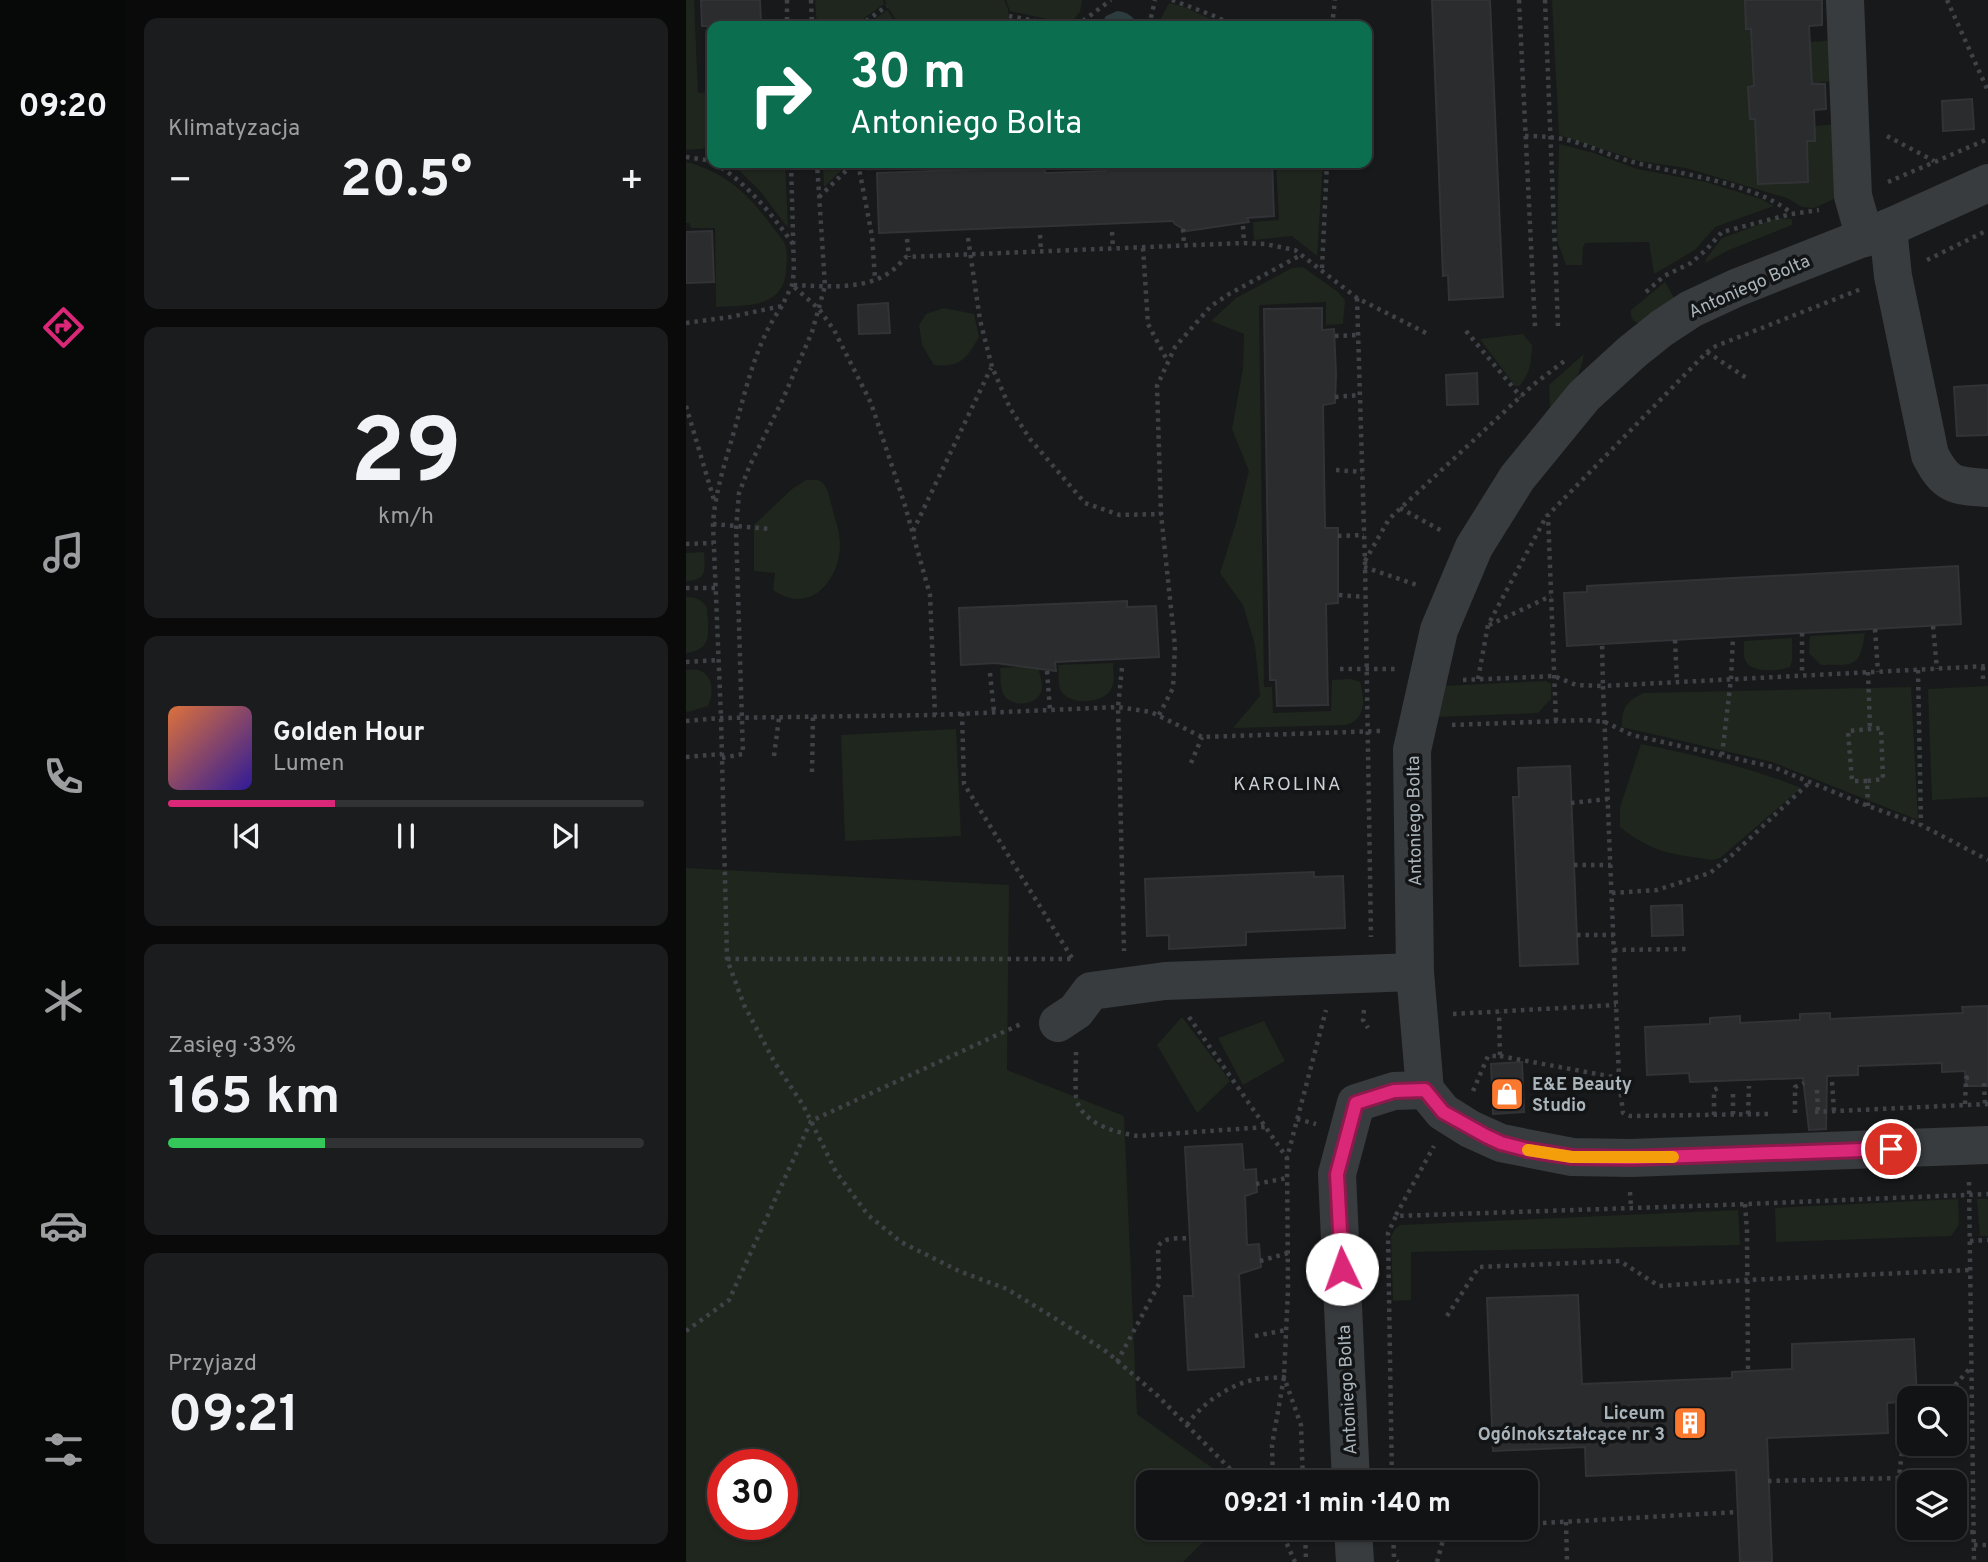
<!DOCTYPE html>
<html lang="pl">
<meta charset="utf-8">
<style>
:root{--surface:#121314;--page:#1b1c1d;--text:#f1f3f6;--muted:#9c9ea0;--line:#313234;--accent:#db2777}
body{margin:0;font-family:Overpass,sans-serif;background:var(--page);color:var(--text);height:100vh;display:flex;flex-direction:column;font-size:26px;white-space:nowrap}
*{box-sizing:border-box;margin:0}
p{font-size:23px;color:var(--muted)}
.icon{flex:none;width:38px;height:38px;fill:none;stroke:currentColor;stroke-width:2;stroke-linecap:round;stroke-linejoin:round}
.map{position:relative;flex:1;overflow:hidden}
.side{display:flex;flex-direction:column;gap:18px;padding:18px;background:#0a0a0b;width:560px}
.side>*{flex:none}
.banner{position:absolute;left:21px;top:21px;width:665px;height:147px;border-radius:14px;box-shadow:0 2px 5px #0004,0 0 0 2px var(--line);background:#0b6e4f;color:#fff;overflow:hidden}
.buttons{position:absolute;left:1211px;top:1386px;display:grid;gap:14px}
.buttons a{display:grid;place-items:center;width:70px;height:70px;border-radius:14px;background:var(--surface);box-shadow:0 2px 5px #0004,0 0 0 2px var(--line);font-size:35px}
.speed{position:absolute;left:21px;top:1449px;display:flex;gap:14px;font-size:35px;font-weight:700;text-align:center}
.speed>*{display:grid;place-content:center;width:91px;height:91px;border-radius:50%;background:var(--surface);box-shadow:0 2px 5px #0004,0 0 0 2px var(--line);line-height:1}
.speed .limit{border:10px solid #d22;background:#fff;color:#111}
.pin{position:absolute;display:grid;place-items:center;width:60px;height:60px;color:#fff;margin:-30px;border:4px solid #fff;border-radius:50%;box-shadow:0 2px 7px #0007}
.me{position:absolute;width:77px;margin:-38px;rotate:357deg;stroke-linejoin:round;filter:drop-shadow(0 0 5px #0008)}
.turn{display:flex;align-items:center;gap:24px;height:147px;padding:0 28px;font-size:32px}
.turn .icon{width:91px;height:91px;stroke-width:2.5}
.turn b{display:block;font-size:49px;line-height:60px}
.big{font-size:52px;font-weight:700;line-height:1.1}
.side .tile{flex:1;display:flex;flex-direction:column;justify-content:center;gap:10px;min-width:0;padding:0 24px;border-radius:14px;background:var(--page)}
.side .dial{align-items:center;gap:0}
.dial b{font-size:91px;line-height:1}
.song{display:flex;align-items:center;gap:21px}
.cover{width:84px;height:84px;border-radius:10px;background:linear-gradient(135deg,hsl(20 70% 55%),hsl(250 70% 35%))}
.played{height:7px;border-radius:4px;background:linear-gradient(90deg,var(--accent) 35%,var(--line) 35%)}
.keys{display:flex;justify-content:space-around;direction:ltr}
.heat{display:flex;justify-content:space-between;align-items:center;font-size:38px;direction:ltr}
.charge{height:10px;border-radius:5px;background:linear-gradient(90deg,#34c759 33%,var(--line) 0)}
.trip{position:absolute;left:450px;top:1470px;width:402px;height:70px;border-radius:14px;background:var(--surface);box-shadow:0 2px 5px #0004,0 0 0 2px var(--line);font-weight:700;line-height:70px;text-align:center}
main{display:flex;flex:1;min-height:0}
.dock{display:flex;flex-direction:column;width:126px;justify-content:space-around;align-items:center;background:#070808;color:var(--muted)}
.dock .icon{width:49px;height:49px}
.dock .current{color:var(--accent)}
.dock b{font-size:32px;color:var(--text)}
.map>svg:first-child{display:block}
.green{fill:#1f261d;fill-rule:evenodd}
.water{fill:#2d3d3f}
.building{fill:#2b2c2e;stroke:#323336;stroke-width:2}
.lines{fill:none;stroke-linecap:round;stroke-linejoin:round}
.path{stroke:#3f4347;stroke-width:4.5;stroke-dasharray:3.5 5;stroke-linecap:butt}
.minor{stroke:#393c3f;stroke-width:38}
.route-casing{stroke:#8e194d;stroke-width:18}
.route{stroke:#db2777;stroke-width:12}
.slow{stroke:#f59e0b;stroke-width:12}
.labels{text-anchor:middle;stroke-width:7;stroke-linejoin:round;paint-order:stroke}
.street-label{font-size:18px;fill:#aab4bb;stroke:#131415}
.poi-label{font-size:18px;font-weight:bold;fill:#aab4bb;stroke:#131415;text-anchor:start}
.neighbourhood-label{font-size:19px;letter-spacing:2px;fill:#cbd1d6;stroke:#131415}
</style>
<main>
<nav class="dock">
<b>09:20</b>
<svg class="icon current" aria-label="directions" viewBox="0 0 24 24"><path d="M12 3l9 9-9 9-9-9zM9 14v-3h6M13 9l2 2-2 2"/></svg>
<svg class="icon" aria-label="music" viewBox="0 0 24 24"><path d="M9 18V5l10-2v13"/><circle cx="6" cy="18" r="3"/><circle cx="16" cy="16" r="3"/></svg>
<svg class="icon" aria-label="phone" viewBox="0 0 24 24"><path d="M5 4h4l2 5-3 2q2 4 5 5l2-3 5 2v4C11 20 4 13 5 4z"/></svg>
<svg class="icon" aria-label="climate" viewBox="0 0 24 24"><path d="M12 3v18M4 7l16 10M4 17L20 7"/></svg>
<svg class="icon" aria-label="car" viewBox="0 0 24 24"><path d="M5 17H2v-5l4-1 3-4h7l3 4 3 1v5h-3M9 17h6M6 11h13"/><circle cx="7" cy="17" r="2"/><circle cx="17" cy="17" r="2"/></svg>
<svg class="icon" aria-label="filters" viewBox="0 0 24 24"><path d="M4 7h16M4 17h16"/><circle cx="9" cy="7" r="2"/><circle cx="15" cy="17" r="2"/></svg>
</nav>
<section class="side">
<div class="tile"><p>Klimatyzacja</p>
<div class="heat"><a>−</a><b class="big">20.5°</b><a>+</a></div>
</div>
<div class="tile dial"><b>29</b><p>km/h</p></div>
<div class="tile">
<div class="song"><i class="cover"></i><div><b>Golden Hour</b><p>Lumen</p></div></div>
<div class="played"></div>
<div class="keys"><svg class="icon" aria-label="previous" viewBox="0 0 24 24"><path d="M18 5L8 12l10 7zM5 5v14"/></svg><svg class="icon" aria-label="pause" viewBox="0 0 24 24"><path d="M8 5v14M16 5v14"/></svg><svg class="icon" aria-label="next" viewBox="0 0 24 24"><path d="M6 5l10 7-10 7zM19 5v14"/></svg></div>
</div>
<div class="tile"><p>Zasięg · 33%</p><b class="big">165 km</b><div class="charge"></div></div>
<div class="tile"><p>Przyjazd</p><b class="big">09:21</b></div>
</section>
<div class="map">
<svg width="1302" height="1562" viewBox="0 0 1302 1562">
<rect width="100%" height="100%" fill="#18191a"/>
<g class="green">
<path d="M0,0H8L12,93L26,92V148L0,150Z"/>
<path d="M129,0H197L198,4L167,26H131Z"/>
<path d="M199,0H318L322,9L323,25L322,26H214L201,6Z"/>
<path d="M320,0H396L394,12L384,24L324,11Z"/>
<path d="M866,0H1059L1060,29H1065L1068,86L1062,87L1064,119H1069L1072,184L1121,141L1129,140L1128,126L1153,124L1157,195L1128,208L1116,207L1101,198L1000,168L953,161L873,135Z"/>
<path d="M483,3L496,6L540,26H471Z"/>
<path d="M201,10L212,26H179Z"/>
<path d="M1150,40L1152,81L1134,82V84L1126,85L1124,42Z"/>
<path d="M873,144L908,153L951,169L1020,182L1075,199L1088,206L1029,227L1009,250L968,274L963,242L899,243L897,247L896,265H880L871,240Z"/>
<path d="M0,162C48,174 70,204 98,242C102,251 101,261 100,270C98,309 59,305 30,307L29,228H5L3,223H0Z"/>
<path d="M46,163H99L102,228L74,191Z"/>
<path d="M137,163H163L138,187Z"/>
<path d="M178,163H375L180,171Z"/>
<path d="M590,163H637L631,256L606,236L568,240L567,222L593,220Z"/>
<path d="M1091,218L1106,219V225L1043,250L1019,263L1020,259L1036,238Z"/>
<path d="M617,267L652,292L659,300L657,324L640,325V302L573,305L578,687H586L587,713L645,711L646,680L665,679L674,682C679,699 680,720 660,725L547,728L574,696L569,645L557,605L534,573L550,523L563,471L546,429L557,368L558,334L525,321L550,298L606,268Z"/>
<path d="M979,282L991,303L955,324C947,322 944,318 945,310Z"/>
<path d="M258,308L288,314L293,337C281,358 274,368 248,365L236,345L233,325L240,314Z"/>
<path d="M837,334L846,345C845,362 845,373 833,386H829L794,339Z"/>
<path d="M898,354C894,380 881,390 864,409L863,385Z"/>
<path d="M120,480C125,480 131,479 136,482C142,488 144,499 146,507C149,519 154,532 154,544C154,581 123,616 87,590L89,573L68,571V525L106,489Z"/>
<path d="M18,552C19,570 22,580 0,581V553Z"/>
<path d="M0,597C10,597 17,600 21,608C22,630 28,650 0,653Z"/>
<path d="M1179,633C1173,670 1168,664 1135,665L1123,653L1124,636Z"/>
<path d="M1106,638V661L1104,667C1093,671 1065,674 1059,660C1057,655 1058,646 1058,641Z"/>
<path d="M427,663C427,672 430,683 424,691C415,704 381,706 374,689C372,682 373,672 372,665Z"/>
<path d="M352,666C353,673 357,683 356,689C352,708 321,708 316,691C314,685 315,675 314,668Z"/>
<path d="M0,670C2,670 11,669 12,670C28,674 28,695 22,706L2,712L0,711Z"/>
<path d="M860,681L865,684V699L852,713L752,717L756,686Z"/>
<path d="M1302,686V797L1246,800L1242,689Z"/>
<path d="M1225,687L1232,820L1086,762L936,727C936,707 940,702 957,693Z"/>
<path d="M270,729L275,836L159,841L155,735Z"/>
<path d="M955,744C1009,755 1063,767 1115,788L1034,858L1027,860C986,854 968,854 934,827V807Z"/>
<path d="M0,868L323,885L321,1070L438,1116L451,1414L529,1470L528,1482H462V1528H521L520,1539L497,1562H0ZM37,1465H96V1524H37Z"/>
<path d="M496,1017L544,1081L511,1113L471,1045Z"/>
<path d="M578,1021L599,1061L557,1085L532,1038Z"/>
<path d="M1272,1199L1273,1225L1265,1236L1090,1242L1089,1208Z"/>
<path d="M1291,1199H1302V1236H1294Z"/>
<path d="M1052,1210L1054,1245L725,1252V1300L707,1301L705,1237L709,1229L714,1225Z"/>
</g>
<path class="water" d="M431,11C441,12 448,16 451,26H414L420,16Z"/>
<g class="building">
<path d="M15,0H74L75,26H16Z"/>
<path d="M746,0H804L817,297L763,300L762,275L757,276Z"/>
<path d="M1059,0H1136V25L1123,26L1126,84H1139L1140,109L1128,110L1129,141H1121L1122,182L1072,184L1069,119H1064L1062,87L1068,86L1065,29H1060Z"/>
<path d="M1286,99L1288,129L1257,131L1256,101Z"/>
<path d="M473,163H586L588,216L561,218L563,222L501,231L489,224L487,221L193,233L191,173L358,167L359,173L419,171L418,165Z"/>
<path d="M26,231L28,282L0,283V232Z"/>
<path d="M202,303L204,333L173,334L172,305Z"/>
<path d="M636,308V330L648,329L650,374L649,403L637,405L639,528H652V603L640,604L642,705L591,706L590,680H584L578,309Z"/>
<path d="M791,373L792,404L761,405L760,375Z"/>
<path d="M1302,385V435L1271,436L1268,387Z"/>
<path d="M1272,566L1275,624L881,646L878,593L901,592V586Z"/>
<path d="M441,601V607L470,606L473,657L369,662L370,671L310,663L275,665L273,608Z"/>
<path d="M884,766L892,964L834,966L827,797H833L832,768Z"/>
<path d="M628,872V877L657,876L659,928L560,932V945L483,949V935L461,936L459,879Z"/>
<path d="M996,905L997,935L966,936L965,906Z"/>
<path d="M1302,1006V1086H1280L1279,1071L1256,1072V1063L1172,1066V1075L1141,1076L1140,1129L1123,1130L1117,1078L1004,1082L1003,1073L961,1075L959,1027L1024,1024V1018L1054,1016V1023L1114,1020V1014L1144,1013V1019L1277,1013L1276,1007Z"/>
<path d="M836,1062L838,1112L807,1114L805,1064Z"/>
<path d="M556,1144L558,1170L570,1169L571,1192L559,1196L561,1245L573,1244L575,1267L553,1274L558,1367L502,1370L498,1296H507L499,1147Z"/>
<path d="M892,1295L896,1384L1046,1378V1372L1106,1369V1344L1228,1339L1231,1398H1223V1401L1201,1403L1202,1433L1081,1438L1086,1562H1054L1050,1470L900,1476L899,1447L807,1451L801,1298Z"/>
</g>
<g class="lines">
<g class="path">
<path d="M101,0V26"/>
<path d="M125,0L126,26"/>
<path d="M486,0L531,17L546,26"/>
<path d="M833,0L849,327"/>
<path d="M859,0L872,326"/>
<path d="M1261,0L1302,91"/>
<path d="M323,16L376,26"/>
<path d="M173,26L201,6"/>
<path d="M390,26L425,0"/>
<path d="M463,26L469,0"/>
<path d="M646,26L649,0"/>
<path d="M839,136C854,136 868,137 882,140C903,145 922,155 943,161C990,174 1068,182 1105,213"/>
<path d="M1201,136L1248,161"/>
<path d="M0,157L26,161"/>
<path d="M28,163C62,184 84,212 107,244"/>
<path d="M172,163L186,236L189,278"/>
<path d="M1202,182L1302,139"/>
<path d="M133,197L168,163"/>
<path d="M557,226L558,243"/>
<path d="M497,229L498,245"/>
<path d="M426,232L427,249"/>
<path d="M354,235L355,252"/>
<path d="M282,238L294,320L306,367L324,408L344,439L399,503L434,515L475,514"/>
<path d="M221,239L223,257"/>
<path d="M457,248L462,324L481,360"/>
<path d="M1241,260L1302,230"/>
<path d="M636,268L641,163"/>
<path d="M960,292L978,276L1005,263L1021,249L1036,232L1105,214L1133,210"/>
<path d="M671,298L679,562L685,937"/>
<path d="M96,306C70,342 61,386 49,428C40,460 29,491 27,524L35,718L41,959L58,1005L89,1063L117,1105L150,1172L182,1215L215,1242L273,1271L321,1289L375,1322L421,1352L472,1396L557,1482"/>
<path d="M0,323L44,317L96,306L106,285L108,272L105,163"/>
<path d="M780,331L835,397"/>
<path d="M649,336L672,335"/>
<path d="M1021,352L1062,379"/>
<path d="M649,397L674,395"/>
<path d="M0,406L28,500"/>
<path d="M650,470L676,472"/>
<path d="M714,508L756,531"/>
<path d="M27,524L84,529"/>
<path d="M227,531L305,368"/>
<path d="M652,536L678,535"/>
<path d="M0,544L27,543"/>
<path d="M679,561L703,519L847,385L881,359"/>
<path d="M678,567L734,586"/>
<path d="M0,588H29"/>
<path d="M653,595L679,597"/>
<path d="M803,625L865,596"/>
<path d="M1247,626L1251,669"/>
<path d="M1189,629L1192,672"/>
<path d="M1116,633V675"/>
<path d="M989,640L991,682"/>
<path d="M0,662L33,660"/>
<path d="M1297,667V680"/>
<path d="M436,668L432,707L438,951"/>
<path d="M654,669H709"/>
<path d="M1232,670L1235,825"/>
<path d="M361,671L364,710"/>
<path d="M1182,672L1184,729"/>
<path d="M304,673L308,712"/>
<path d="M792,679L802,625L861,515"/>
<path d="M777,680L868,676L890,685L917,686L916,644"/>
<path d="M276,713L278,784L386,958"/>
<path d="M473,715L487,688L489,646L475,514L471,386L489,347L525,306L543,294L615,255"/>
<path d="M0,721L35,718L249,715"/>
<path d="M870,721L862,515L1021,352L1030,346L1175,289"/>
<path d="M766,725L901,720L919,722L946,735L1087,767L1182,806L1235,825L1302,860"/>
<path d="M694,731L516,737L465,712L432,707L249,715L244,595L218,502L185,403L148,330L133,309L106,285C136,286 178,291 204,272C210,268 215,262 220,257L558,243L579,244L609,250L671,298L742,334"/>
<path d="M1036,755L1045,679L1047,637"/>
<path d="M88,756L93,718"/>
<path d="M0,757L36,754"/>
<path d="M36,758L57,754L50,530L53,493L64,465L96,401L126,332L139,286L131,163"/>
<path d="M505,763L516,737"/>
<path d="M126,772L127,717"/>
<path d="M1181,781H1166L1162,731L1195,728L1197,779L1181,781L1182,806"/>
<path d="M885,803L922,799"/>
<path d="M888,865H925"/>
<path d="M926,893L971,890L1024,873L1045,856L1125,781"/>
<path d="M891,935H928"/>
<path d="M928,950L1000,949"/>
<path d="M41,959H389"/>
<path d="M678,1010L677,1020L682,1028"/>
<path d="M767,1014L930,1005"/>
<path d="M503,1017L601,1158"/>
<path d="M390,1052C390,1066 389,1082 390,1097C394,1123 430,1133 452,1136L580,1127"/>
<path d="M814,1056L933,1078"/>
<path d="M1146,1082L1148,1111"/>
<path d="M1298,1083L1299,1104"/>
<path d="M1131,1090L1132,1112"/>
<path d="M787,1091L802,1056H814L813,1012"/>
<path d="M1047,1094V1114"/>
<path d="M1279,1104L1280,1078L1287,1076"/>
<path d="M1129,1112L1302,1104"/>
<path d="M1109,1113V1087L1118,1083"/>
<path d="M1062,1114L1063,1086"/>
<path d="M1082,1114L944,1116L937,1113L933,1078L917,686L1302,666"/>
<path d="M1028,1115V1090L1034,1087"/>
<path d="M611,1119L630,1124"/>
<path d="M1283,1182L1288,1562"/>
<path d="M570,1184L601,1178"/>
<path d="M944,1192L945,1208"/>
<path d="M1059,1204L1061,1231L1062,1372"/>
<path d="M710,1215L748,1146"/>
<path d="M1284,1241L1302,1240"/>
<path d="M574,1261L602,1253"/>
<path d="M761,1316L793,1267L934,1261L973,1286L1060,1280L1284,1270"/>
<path d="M0,1331L43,1300L125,1121L337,1023"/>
<path d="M569,1336L600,1330"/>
<path d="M431,1362L473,1284L472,1247C477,1236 493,1239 504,1238"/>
<path d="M1258,1398L1285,1367"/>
<path d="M1213,1402L1218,1432"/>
<path d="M501,1425C515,1405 536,1390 559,1382C571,1378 586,1378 598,1377L615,1425L617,1482"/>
<path d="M1269,1429L1286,1428"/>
<path d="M1213,1478L1223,1498"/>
<path d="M1082,1481L1213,1478L1218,1432H1223"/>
<path d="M587,1482L586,1445L598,1377L602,1290L601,1158L640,1010"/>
<path d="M706,1482L702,1233L710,1216L1037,1205L1302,1194"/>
<path d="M880,1522L881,1562"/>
<path d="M840,1524L1051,1512"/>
<path d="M594,1528L609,1562"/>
<path d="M619,1528L620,1562"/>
<path d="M707,1528L708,1558L712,1562"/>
<path d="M1237,1528L1240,1534L1288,1532"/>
<path d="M1288,1545H1302"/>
<path d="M751,1562L760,1529L777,1528"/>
</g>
<g class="minor">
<path d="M1159,0L1167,196L1179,238"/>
<path d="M1202,228L1207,276L1244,455C1260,486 1268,486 1302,488"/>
<path d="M372,1023L390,1011L405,991L479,981L729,972"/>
<path d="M739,1090L729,972L726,750L753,630L788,547L831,478L898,396L946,352L976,328L1005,309L1050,288L1202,228L1302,183"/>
<path d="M739,1090L757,1112L784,1129L815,1143L886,1157L945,1158L1302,1145"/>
<path d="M665,1482L651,1174L670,1103L708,1091L739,1090"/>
<path d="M667,1528L669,1562"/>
</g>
</g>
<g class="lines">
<g class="route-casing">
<path id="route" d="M656,1269L651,1174L670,1103L708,1091L739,1090L757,1112L800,1136L815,1143L842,1150L886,1157L945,1158L1205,1149"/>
</g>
<use href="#route" class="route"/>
<path class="slow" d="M842,1150L886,1157H987"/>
</g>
<defs>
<g id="shop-square" transform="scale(1.75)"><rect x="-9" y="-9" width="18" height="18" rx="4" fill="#fb792f" stroke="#131415"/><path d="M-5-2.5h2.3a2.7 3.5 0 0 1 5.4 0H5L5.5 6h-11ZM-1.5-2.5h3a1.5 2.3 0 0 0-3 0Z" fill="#fff"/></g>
<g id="building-square" transform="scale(1.75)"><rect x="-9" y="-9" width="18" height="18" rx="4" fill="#fb792f" stroke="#131415"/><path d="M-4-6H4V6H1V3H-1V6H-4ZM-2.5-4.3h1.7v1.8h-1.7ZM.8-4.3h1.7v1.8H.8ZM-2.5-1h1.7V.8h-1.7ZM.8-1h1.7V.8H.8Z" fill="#fff"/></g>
</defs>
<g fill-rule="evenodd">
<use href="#shop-square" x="821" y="1094"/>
<use href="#building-square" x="1004" y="1423"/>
</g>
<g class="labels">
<g class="street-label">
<text transform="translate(1063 286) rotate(-24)" y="6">Antoniego Bolta</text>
<text transform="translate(728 821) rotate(-91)" y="6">Antoniego Bolta</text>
<text transform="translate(661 1390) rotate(-93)" y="6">Antoniego Bolta</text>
</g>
<g class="poi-label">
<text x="846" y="1090">E&amp;E Beauty<tspan x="846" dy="21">Studio</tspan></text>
<text x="979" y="1419" text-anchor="end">Liceum<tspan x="979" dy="21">Ogólnokształcące nr 3</tspan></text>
</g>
<g class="neighbourhood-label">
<text x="602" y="790">KAROLINA</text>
</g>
</g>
</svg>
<div class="buttons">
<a><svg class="icon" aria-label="search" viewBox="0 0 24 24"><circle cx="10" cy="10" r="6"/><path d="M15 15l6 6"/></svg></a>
<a><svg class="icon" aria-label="layers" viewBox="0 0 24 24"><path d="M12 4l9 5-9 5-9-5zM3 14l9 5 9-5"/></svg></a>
</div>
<div class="speed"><div class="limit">30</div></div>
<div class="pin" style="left:1205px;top:1149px;background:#d93025"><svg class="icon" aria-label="arrive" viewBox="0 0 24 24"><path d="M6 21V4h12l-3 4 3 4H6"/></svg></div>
<svg class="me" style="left:656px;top:1269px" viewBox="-20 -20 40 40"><circle r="19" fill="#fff"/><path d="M0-13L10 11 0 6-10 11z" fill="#db2777"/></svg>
<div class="trip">09:21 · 1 min · 140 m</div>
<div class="banner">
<div class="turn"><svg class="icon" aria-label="right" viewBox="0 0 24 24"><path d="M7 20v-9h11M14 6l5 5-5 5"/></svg><div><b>30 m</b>Antoniego Bolta</div></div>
</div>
</div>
</main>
